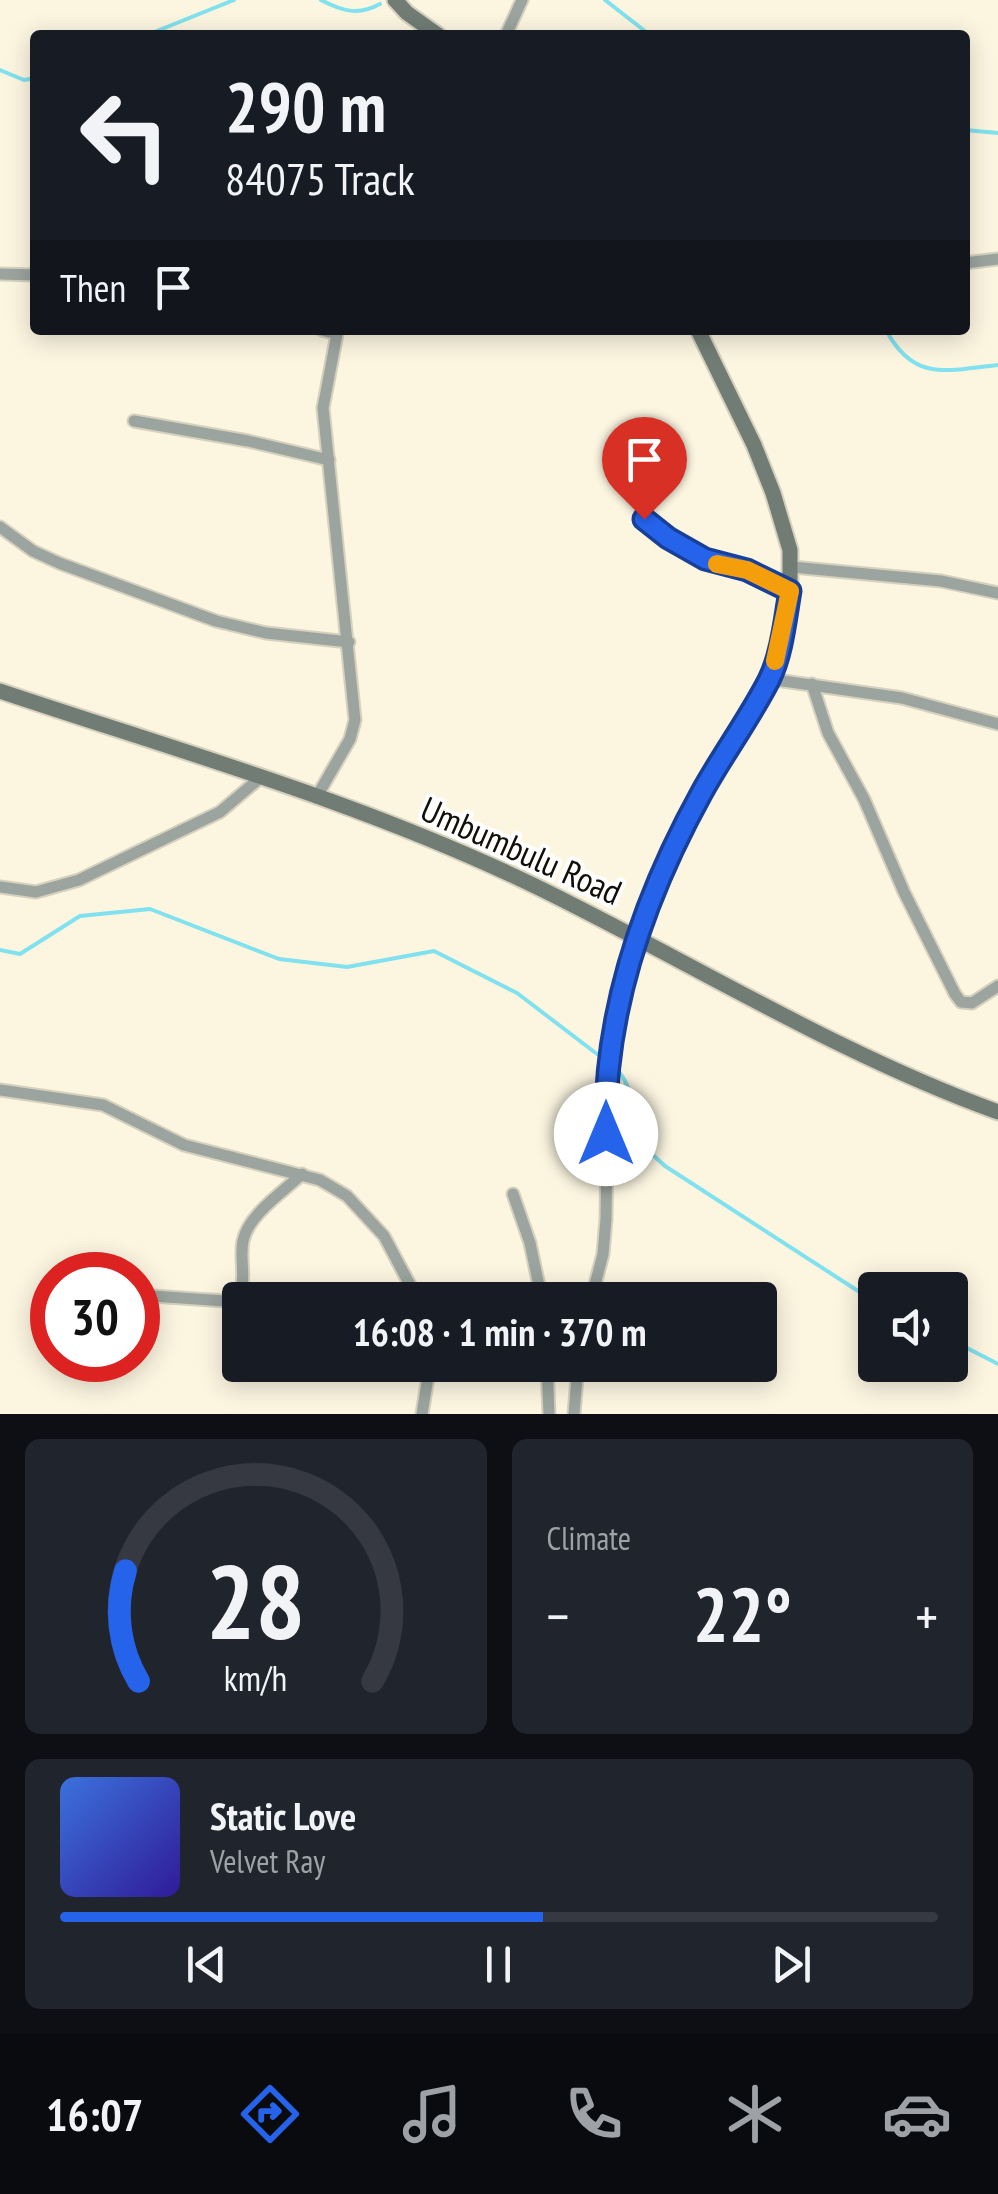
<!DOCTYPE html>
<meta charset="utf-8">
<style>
:root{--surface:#171b24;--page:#20242c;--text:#f1f3f6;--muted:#9ea1a6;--line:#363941;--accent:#2563eb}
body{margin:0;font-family:"PT Sans Narrow",sans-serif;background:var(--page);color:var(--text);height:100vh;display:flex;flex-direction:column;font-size:38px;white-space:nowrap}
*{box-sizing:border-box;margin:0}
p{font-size:32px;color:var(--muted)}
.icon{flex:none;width:55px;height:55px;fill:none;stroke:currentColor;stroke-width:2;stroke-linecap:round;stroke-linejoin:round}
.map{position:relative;height:1414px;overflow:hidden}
.side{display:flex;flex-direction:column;gap:25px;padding:25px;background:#0d0f14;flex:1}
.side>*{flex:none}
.banner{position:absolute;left:30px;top:30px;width:940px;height:305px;border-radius:10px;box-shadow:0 5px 25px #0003;background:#171b24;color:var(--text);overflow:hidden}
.controls{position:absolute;left:858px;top:1272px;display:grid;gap:20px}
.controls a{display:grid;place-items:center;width:110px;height:110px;border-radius:10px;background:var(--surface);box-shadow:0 5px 25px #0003;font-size:50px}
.speed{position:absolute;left:30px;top:1252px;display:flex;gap:20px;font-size:50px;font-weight:700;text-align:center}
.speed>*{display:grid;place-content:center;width:130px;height:130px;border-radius:50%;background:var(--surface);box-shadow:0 5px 25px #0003;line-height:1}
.speed .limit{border:15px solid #d22;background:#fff;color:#111}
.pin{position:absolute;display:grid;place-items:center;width:85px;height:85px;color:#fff;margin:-102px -42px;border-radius:50% 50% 50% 0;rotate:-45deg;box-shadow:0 0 10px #0007}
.pin .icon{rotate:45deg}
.me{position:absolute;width:110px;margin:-55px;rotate:0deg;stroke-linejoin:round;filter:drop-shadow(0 0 8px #0008)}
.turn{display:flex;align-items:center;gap:35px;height:210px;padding:0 30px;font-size:45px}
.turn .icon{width:130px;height:130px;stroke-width:2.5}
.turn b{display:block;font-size:70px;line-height:85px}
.then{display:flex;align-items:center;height:95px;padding:0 30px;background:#0003;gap:20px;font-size:38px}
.big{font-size:75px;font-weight:600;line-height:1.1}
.side .tile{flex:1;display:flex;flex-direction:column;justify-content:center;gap:15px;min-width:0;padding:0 35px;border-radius:15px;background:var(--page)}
.side .dial{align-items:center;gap:0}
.dial svg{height:260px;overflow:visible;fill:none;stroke:var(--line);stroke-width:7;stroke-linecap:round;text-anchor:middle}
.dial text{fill:var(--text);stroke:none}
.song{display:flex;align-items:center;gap:30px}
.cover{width:120px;height:120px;border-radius:15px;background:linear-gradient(135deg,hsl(220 70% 55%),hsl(250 70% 35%))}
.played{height:10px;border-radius:5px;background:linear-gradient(90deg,var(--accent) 55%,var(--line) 55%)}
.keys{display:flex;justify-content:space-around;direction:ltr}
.heat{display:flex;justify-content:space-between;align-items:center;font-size:55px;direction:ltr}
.side .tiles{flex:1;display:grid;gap:25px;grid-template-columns:1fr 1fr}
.tile:last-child{grid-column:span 2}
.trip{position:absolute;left:222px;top:1282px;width:555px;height:100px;border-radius:10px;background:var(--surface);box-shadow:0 5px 25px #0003;font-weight:600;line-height:100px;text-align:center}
.menu{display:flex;height:160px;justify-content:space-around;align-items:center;background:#090b0e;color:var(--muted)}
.menu .icon{width:70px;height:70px}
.menu .selected{color:var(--accent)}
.menu b{font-size:45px;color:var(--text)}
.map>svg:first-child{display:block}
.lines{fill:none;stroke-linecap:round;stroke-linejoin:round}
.stream{stroke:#82e1ee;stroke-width:4}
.street-casing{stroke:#d6d1be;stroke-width:15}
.secondary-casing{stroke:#d6d1be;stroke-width:19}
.street{stroke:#9ba49e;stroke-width:11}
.secondary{stroke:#707c74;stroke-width:15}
.route-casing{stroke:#184099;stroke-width:25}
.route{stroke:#2563eb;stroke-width:18}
.slow{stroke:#f59e0b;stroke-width:18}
.labels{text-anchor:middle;stroke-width:8;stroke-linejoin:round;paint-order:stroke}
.street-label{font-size:35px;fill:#110f08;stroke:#fff}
</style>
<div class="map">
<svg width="998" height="1414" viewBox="0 0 998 1414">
<rect width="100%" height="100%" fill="#fcf6e1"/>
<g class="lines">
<g class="stream">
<path d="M321,0C342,11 358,16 380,4"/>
<path d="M605,0L650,35"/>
<path d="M147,35L234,0"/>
<path d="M0,70L24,80L35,78"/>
<path d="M965,130L998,133"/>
<path d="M886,330C914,383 948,370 998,365"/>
<path d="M0,950L20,954L80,916L150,909L279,959L347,967L434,951L517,993L597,1054"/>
<path d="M619,1072C637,1093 629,1122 642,1143C647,1151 658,1159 665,1166L875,1302"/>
<path d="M950,1351L955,1354L967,1348L998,1364"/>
</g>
<g class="street-casing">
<g id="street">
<path d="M506,35L522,0"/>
<path d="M965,263L998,259"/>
<path d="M0,274L35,275"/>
<path d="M134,421L248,441L329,460"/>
<path d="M643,519L668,538L705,559L747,570L790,591"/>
<path d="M0,527L33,551L59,563L216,621L266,633L349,642"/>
<path d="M792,567L941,581L998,593"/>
<path d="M769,679L902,698L998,724"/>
<path d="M812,684L828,733L864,799L904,892L955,994L961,1002L972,1003L998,986"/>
<path d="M316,798L350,739L355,720L323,408L337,334L322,330"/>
<path d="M0,887L36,892L79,880L220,812L260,778"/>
<path d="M0,1090L103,1105L184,1145L320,1180L347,1196L384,1236L418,1300"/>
<path d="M513,1194L530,1243L542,1300"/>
<path d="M138,1295L225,1301L237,1297C248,1281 239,1260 243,1241C248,1215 283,1192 302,1174"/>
<path d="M591,1300L603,1254L606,1219L608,1068L621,992L636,937"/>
<path d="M547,1365L549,1414"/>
<path d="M422,1414L430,1365"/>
<path d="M574,1414L578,1365"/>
</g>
</g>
<g class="secondary-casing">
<g id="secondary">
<path d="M395,0L407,13L438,35"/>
<path d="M0,691C179,751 364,803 535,886C689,961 837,1054 998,1112"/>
<path d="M636,937L701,793L769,679L790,591V550L773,493L754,445L698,330"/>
</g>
</g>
<use href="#street" class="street"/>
<use href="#secondary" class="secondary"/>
</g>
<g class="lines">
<g class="route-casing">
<path id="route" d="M606,1134C603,1013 644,897 702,792C723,754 749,719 769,680C782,654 785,620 790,591L747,570L705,559L668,538L644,519"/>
</g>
<use href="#route" class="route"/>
<path class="slow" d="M717,564L747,570L790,591L775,661"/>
</g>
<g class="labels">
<g class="street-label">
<text transform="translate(521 851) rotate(24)" y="12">Umbumbulu Road</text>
</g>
</g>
</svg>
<div class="controls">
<a><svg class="icon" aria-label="sound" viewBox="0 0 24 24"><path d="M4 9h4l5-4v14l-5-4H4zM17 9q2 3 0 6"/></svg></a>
</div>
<div class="speed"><div class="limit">30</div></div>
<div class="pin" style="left:644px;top:519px;background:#d93025"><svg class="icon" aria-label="arrive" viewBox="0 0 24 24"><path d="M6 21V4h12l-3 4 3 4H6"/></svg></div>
<svg class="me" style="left:606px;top:1134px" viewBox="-20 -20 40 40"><circle r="19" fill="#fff"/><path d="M0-13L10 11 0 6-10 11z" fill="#2563eb"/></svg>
<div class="trip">16:08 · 1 min · 370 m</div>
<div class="banner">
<div class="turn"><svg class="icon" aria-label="left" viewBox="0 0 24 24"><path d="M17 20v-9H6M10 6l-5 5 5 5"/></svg><div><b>290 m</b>84075 Track</div></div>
<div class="then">Then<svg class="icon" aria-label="arrive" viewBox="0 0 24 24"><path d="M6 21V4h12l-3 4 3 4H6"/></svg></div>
</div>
</div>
<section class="side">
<div class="tiles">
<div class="tile dial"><svg viewBox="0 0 100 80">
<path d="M14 69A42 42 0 1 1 86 69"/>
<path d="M14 69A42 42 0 0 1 10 35" stroke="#2563eb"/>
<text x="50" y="56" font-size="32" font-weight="700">28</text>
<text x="50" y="72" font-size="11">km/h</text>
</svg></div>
<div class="tile"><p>Climate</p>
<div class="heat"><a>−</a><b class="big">22°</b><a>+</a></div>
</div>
<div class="tile">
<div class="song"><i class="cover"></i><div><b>Static Love</b><p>Velvet Ray</p></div></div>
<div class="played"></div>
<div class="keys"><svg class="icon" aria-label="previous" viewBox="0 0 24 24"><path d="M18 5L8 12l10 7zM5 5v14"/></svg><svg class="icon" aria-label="pause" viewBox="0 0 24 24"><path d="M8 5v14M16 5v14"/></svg><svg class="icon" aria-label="next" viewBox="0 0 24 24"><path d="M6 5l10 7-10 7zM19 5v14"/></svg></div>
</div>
</div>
</section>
<nav class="menu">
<b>16:07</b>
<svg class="icon selected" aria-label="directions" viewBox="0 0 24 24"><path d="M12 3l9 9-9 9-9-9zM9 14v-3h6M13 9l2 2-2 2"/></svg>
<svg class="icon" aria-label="music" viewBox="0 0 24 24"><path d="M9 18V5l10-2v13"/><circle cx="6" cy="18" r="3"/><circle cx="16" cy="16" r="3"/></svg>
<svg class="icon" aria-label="phone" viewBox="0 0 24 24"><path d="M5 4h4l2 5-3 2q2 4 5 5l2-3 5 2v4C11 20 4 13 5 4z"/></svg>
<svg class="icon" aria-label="climate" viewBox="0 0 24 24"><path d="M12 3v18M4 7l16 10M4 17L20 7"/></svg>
<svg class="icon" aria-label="car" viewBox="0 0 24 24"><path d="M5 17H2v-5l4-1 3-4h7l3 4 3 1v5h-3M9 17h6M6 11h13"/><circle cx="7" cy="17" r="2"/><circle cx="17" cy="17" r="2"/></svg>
</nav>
